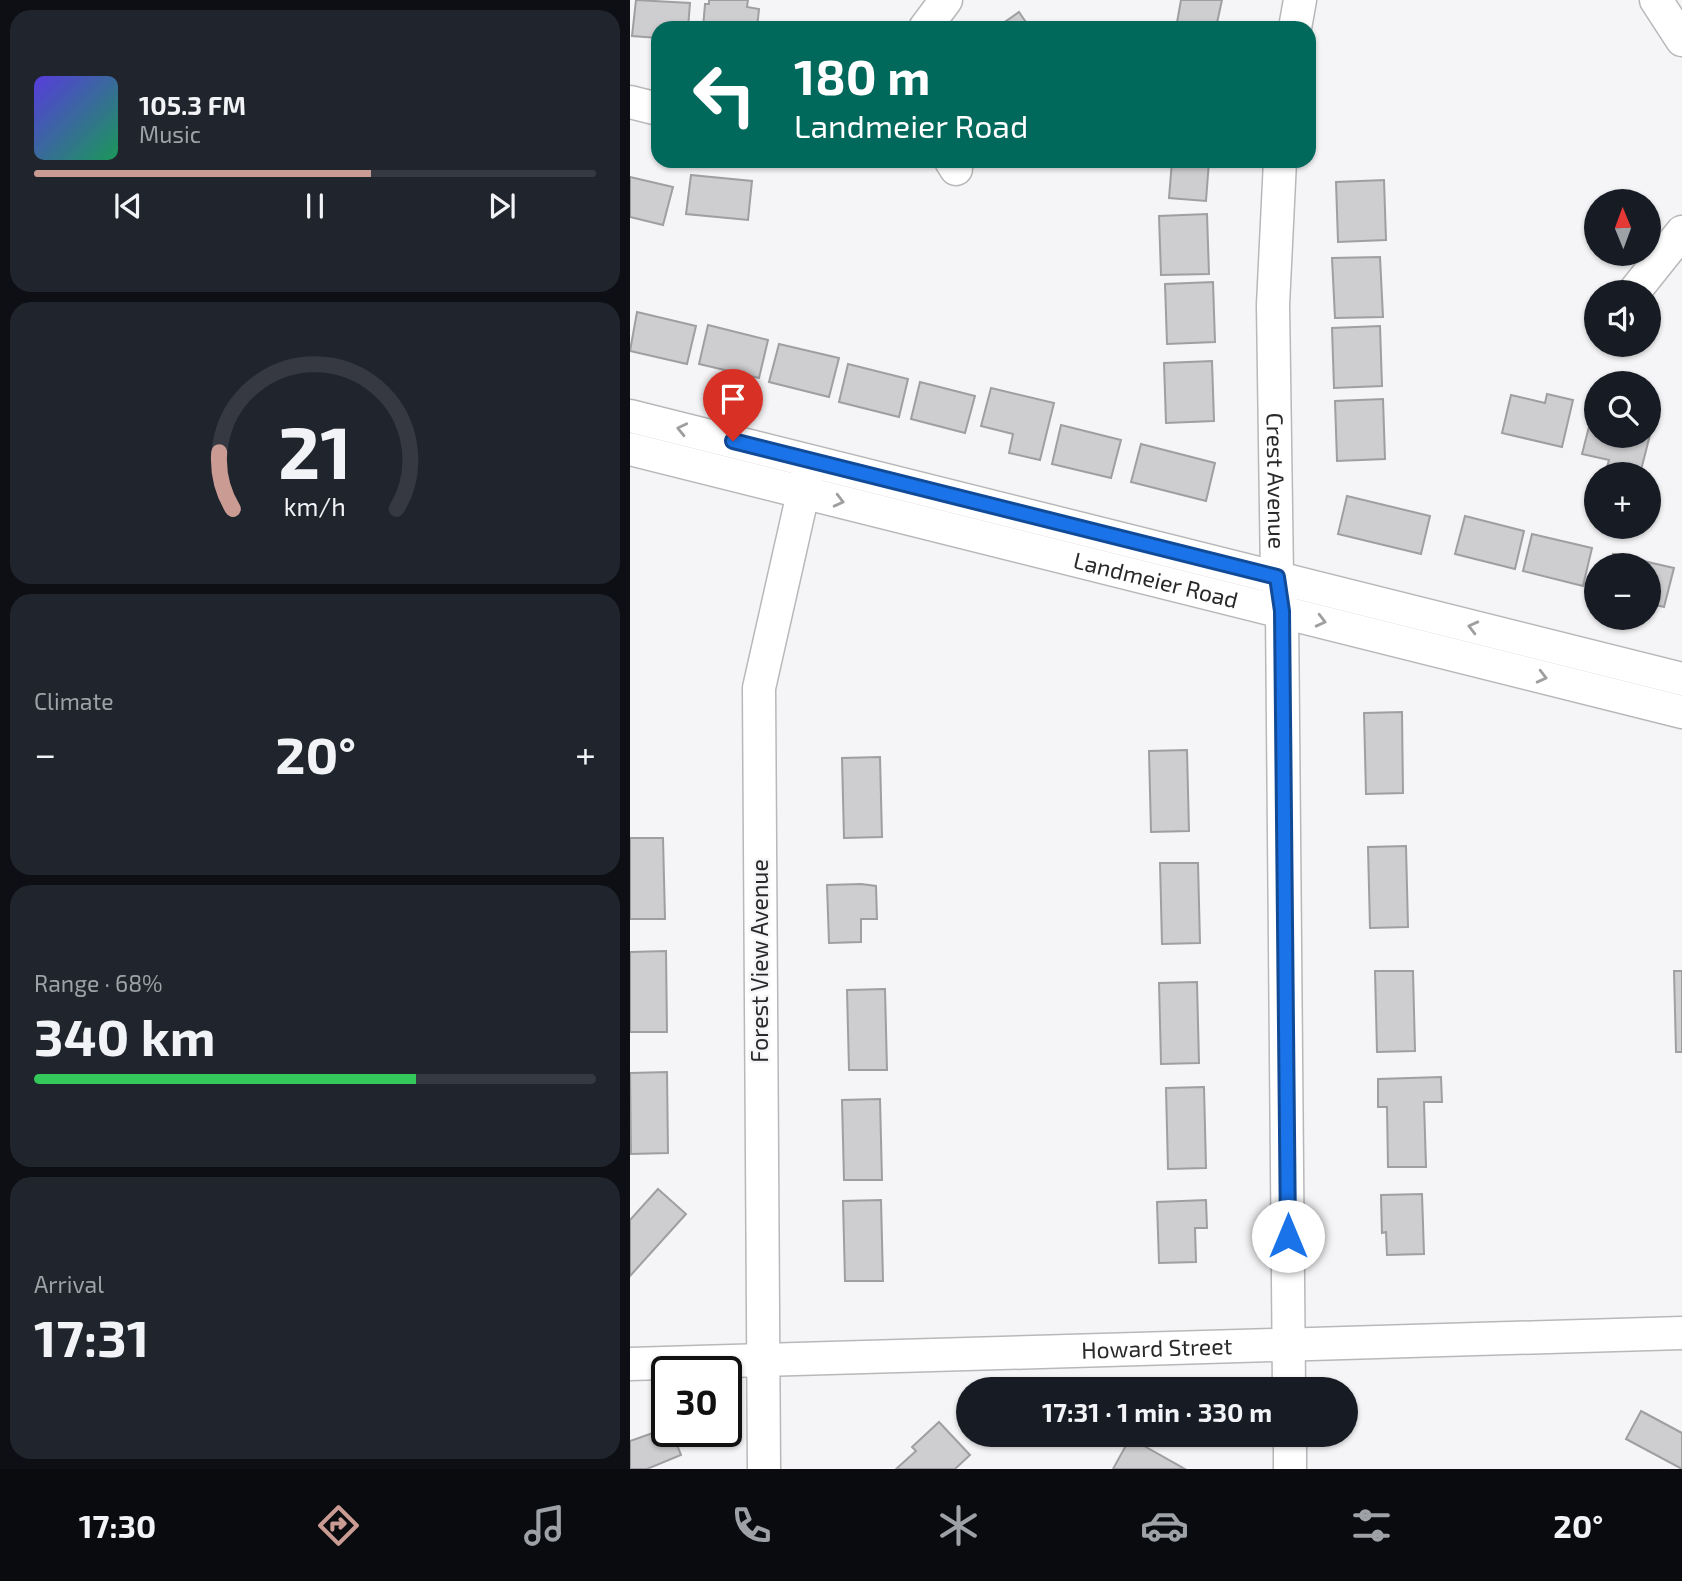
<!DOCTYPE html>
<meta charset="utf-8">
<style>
:root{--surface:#171b24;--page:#20242c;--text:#f1f3f6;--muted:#9ea1a6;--line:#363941;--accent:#c99b93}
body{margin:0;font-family:"Exo 2",sans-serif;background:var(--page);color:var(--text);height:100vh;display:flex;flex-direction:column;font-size:26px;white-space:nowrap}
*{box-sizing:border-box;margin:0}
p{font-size:23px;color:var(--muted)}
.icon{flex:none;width:38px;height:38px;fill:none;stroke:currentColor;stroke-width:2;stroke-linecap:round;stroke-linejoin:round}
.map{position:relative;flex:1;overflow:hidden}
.details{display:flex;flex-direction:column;gap:10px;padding:10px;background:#0d0f14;width:630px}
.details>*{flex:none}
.hud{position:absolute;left:21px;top:21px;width:665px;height:147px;border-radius:21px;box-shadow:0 2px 5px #0004;background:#00695c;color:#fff;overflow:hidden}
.needle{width:46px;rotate:359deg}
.controls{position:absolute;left:954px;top:189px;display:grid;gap:14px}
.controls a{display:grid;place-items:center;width:77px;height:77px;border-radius:50%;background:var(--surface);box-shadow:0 2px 5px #0004;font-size:35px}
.speed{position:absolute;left:21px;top:1356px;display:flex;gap:14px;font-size:35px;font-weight:700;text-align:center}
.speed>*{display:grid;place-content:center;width:91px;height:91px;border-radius:50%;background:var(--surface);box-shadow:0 2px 5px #0004;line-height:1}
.speed .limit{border:4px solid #111;border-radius:10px;background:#fff;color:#111}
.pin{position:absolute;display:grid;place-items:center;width:60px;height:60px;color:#fff;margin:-72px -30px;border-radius:50% 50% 50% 0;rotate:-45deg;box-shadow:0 0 7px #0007}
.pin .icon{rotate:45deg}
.me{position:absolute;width:77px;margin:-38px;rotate:0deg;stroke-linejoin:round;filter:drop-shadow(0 0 5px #0008)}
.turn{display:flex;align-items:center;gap:24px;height:147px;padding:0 28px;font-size:32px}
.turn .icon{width:91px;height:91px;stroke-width:2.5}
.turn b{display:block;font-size:49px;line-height:60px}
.big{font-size:52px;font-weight:700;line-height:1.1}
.details .card{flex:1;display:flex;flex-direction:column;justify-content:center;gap:10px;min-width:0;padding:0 24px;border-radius:21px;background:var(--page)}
.details .dial{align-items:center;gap:0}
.dial svg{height:182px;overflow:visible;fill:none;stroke:var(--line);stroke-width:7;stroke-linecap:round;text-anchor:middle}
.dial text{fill:var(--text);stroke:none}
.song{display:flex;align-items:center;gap:21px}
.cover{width:84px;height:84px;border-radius:10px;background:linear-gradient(135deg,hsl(250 70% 55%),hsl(150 70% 35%))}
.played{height:7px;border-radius:4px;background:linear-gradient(90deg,var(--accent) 60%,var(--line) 60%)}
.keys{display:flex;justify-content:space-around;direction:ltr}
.heat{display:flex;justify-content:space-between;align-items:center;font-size:38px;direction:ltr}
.charge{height:10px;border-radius:5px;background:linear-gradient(90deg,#34c759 68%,var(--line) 0)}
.trip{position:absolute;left:326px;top:1377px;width:402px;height:70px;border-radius:35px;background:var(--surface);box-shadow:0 2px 5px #0004;font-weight:700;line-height:70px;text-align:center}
.tab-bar{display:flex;height:112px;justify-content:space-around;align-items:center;background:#090b0e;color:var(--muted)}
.tab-bar .icon{width:49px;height:49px}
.tab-bar .on{color:var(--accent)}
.tab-bar b{font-size:32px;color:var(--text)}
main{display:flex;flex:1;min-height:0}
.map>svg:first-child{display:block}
.building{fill:#cecdcf;stroke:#9f9ea0;stroke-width:2}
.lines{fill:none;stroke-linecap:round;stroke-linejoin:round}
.minor-casing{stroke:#b8b8ba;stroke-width:35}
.minor{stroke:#fff;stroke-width:32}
.oneway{stroke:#9f9f9f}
.route-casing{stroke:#114b97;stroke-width:18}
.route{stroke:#1a73e8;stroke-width:12}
.labels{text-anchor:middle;stroke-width:5;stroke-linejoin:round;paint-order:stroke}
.street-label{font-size:23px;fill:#29292a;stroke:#f5f5f7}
</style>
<main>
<section class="details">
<div class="card">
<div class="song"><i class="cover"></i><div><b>105.3 FM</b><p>Music</p></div></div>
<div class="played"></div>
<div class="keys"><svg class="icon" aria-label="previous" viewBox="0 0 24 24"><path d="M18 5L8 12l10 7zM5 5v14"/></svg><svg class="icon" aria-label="pause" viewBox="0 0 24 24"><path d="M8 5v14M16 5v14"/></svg><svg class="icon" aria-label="next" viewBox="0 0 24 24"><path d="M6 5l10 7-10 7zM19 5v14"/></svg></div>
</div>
<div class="card dial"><svg viewBox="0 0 100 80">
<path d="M14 69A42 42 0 1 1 86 69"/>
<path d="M14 69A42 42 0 0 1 8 44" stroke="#c99b93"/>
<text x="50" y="56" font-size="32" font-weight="700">21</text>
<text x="50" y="72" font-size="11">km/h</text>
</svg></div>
<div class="card"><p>Climate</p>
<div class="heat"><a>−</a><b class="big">20°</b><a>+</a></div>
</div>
<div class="card"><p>Range · 68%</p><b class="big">340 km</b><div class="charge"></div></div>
<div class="card"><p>Arrival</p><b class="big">17:31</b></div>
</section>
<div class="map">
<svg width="1052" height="1469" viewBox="0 0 1052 1469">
<rect width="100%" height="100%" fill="#f5f5f7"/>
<g class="building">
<path d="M6,0L60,3L58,28H28V38L2,36Z"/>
<path d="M79,0H118L117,7L129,9L127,28H73L75,4H79Z"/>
<path d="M551,0H592L587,23L598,25L597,28H546Z"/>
<path d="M389,12L400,28H366Z"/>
<path d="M542,161H579L576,201L539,198Z"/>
<path d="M61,175L122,181L118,220L56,214Z"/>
<path d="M0,177L43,187L33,225L0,217Z"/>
<path d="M754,180L756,240L708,242L706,182Z"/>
<path d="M577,214L579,274L531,275L529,216Z"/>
<path d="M750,257L753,317L705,318L702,258Z"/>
<path d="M583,282L585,342L537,344L535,284Z"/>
<path d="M7,312L66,326L57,364L0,351Z"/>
<path d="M78,325L138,340L129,378L69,364Z"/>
<path d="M750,326L752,386L704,388L702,328Z"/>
<path d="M149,344L209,358L199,397L139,382Z"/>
<path d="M582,361L584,421L536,423L534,363Z"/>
<path d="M218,364L278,379L269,417L209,402Z"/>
<path d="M290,382L345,396L335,433L281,419Z"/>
<path d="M361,388L424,403L410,460L379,453L383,434L351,426Z"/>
<path d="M917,394L943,400L932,447L872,433L881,395L915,403Z"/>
<path d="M753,399L755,459L707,461L705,401Z"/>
<path d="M964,407L966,436H1018L1021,431L1010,474H975L979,460L952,454Z"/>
<path d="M431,425L491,440L481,478L422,464Z"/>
<path d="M511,444L585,463L576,501L501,482Z"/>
<path d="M717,496L800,516L791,554L708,534Z"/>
<path d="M835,516L894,531L885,569L825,554Z"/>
<path d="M902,534L962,548L953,586L893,571Z"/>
<path d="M983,554L1044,568L1034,607L1018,603V565H981Z"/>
<path d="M772,712L773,793L736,794L734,713Z"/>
<path d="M557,750L559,831L521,832L519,751Z"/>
<path d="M250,757L252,837L214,838L212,758Z"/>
<path d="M0,838H33L35,919H0Z"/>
<path d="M776,846L778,927L740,928L738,847Z"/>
<path d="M530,863H568L570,943L532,944Z"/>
<path d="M231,884L246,886L247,919H231V942L199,943L197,885Z"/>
<path d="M36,951L37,1032H0V952Z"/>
<path d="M745,971H783L785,1051L747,1052Z"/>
<path d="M1044,971H1052V1052H1046Z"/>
<path d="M567,982L569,1063L531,1064L529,983Z"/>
<path d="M255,989L257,1070H219L217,990Z"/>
<path d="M37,1072L38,1153L1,1154L0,1073Z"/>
<path d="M811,1077L812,1102H794L796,1167H758L757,1107H748V1079Z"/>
<path d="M574,1087L576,1168L538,1169L536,1088Z"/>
<path d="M250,1099L252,1180H214L212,1100Z"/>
<path d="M28,1189L56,1214L0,1276V1220Z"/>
<path d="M792,1194L794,1254L757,1255L756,1232L752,1233L751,1195Z"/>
<path d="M251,1200L253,1281H215L213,1201Z"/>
<path d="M576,1200L577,1228H565L566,1262L529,1263L527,1202Z"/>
<path d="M1011,1411L1052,1433V1469L996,1439Z"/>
<path d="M309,1422L340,1455L325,1469H266L286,1451L282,1447Z"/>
<path d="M37,1428V1432H42L51,1455L17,1469H0V1441Z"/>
<path d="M500,1438L555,1469H483Z"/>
</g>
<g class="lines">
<g class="minor-casing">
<g id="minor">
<path d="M1026,0L1052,40"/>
<path d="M295,28L316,0"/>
<path d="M665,28L670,0"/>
<path d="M0,102L28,109"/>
<path d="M321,161L326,169"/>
<path id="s1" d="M650,161L643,305L647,577L652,611L659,1390"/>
<path d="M1004,292L1052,232"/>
<path d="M0,416L1052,679"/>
<path id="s2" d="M0,449L1052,712"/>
<path id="s3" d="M0,1364L1052,1333"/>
<path d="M660,1435V1469"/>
<path d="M134,1469L129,688L178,471"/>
</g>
</g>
<use href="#minor" class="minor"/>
</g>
<defs><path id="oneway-chevron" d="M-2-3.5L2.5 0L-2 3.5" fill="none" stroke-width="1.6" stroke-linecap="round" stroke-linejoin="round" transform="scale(1.75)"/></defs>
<g class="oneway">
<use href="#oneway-chevron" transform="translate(52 429) rotate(-167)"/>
<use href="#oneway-chevron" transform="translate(209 501) rotate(14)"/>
<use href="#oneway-chevron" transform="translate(691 621) rotate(14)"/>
<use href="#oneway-chevron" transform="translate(843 627) rotate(-166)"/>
<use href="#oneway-chevron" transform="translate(912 677) rotate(14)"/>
</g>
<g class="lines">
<g class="route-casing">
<path id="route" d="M103,441L647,577L652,611L658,1236"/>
</g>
<use href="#route" class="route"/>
</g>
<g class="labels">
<g class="street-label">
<text dy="8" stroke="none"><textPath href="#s1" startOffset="320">Crest Avenue</textPath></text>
<text dy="8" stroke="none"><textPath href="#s2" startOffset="542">Landmeier Road</textPath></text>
<text transform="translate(130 961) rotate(-90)" y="8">Forest View Avenue</text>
<text dy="8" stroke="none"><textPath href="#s3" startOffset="527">Howard Street</textPath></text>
</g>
</g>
</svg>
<div class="controls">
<a><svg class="needle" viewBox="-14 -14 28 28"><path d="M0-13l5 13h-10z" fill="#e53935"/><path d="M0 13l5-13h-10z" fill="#9ea1a6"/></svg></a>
<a><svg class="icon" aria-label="sound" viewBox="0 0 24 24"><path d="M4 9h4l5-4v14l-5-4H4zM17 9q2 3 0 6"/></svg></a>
<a><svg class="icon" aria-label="search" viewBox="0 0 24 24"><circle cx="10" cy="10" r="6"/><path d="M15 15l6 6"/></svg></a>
<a>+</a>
<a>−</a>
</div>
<div class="speed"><div class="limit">30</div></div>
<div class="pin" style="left:103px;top:441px;background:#d93025"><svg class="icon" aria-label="arrive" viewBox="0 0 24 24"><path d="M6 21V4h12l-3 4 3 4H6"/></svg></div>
<svg class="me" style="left:658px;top:1236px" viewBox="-20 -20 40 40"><circle r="19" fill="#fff"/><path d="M0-13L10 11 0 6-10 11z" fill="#1a73e8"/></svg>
<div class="trip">17:31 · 1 min · 330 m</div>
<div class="hud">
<div class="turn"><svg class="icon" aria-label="left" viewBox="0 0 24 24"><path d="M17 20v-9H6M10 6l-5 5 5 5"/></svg><div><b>180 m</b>Landmeier Road</div></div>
</div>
</div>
</main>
<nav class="tab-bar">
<b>17:30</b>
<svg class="icon on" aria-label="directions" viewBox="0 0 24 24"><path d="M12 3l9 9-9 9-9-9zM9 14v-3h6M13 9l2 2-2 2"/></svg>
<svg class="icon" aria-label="music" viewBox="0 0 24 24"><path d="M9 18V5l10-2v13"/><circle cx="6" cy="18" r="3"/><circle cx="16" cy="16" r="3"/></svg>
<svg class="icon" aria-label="phone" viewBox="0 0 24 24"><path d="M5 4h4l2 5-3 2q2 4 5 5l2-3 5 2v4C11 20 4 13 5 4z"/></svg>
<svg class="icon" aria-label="climate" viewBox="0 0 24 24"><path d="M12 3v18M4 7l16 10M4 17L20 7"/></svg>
<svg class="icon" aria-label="car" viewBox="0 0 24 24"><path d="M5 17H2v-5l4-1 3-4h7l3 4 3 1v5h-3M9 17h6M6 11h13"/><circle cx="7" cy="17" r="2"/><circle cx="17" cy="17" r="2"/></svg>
<svg class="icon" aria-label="filters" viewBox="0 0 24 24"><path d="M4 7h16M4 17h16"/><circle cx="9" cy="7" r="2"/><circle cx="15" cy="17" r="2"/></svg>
<b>20°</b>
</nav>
